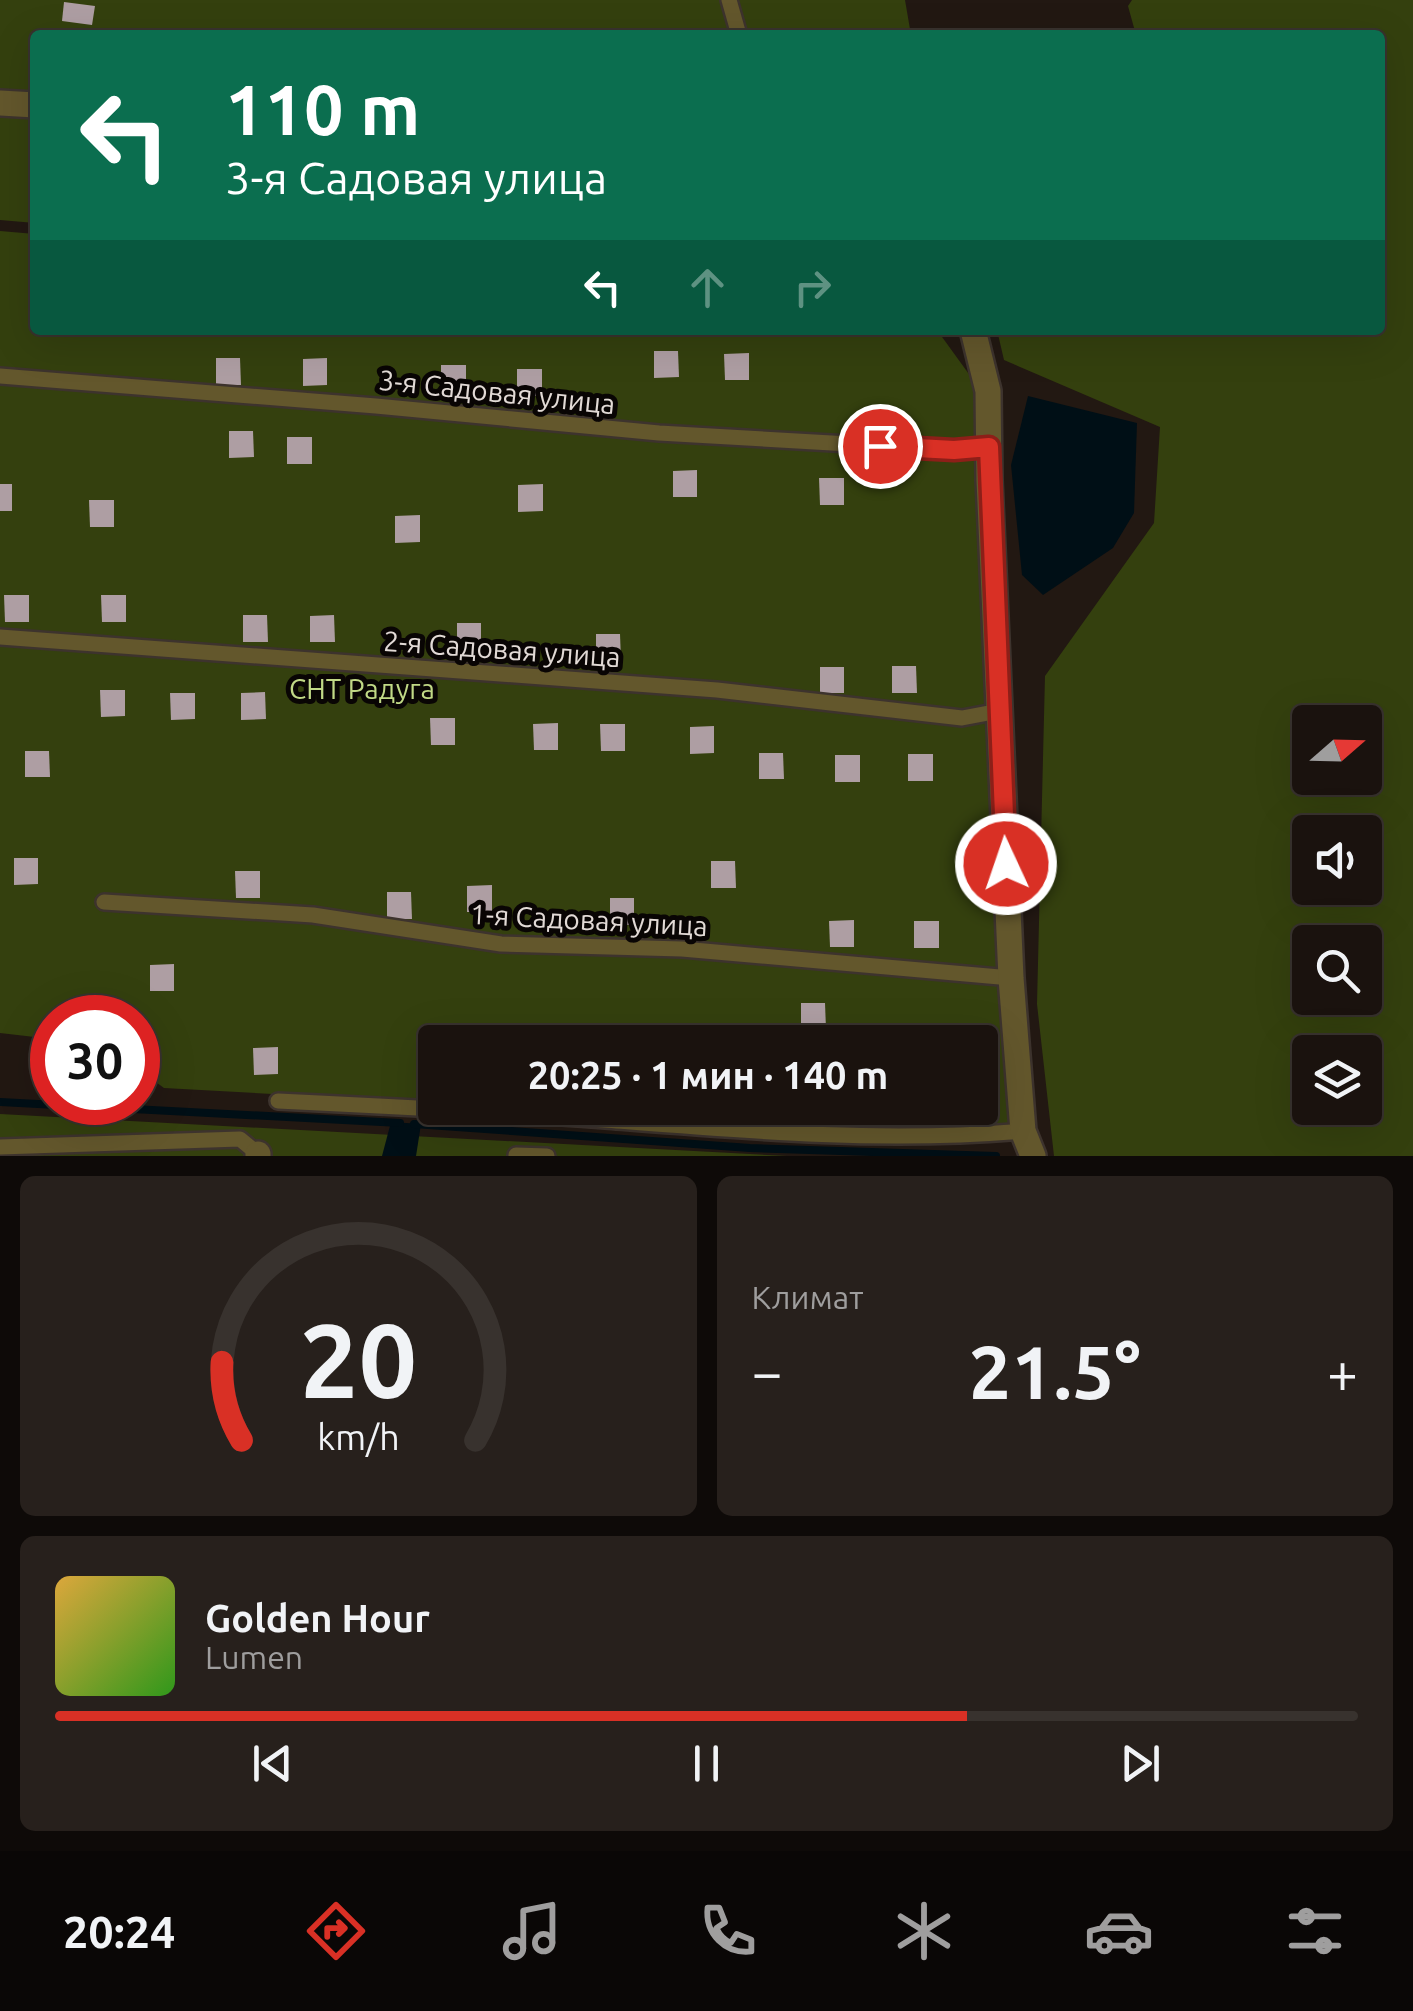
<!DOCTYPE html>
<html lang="ru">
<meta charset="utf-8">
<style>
:root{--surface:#1a120e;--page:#27201c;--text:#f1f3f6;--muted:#9f9e9e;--line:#38322e;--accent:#d93025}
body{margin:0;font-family:Ubuntu,sans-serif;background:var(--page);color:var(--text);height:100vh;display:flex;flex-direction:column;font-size:38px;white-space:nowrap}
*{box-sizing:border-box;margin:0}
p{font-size:32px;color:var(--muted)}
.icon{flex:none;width:55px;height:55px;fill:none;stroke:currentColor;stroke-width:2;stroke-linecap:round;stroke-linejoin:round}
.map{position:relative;height:1156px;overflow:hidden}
.details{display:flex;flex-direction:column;gap:20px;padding:20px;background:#0e0a08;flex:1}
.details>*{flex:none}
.hud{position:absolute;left:30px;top:30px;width:1355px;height:305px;border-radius:10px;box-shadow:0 10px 40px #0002,0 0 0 2px var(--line);background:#0b6e4f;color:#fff;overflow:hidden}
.needle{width:65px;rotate:70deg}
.fabs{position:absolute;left:1292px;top:705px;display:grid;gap:20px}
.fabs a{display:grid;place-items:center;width:90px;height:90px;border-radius:10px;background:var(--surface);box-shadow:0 10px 40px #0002,0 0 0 2px var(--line);font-size:50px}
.speed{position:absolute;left:30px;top:995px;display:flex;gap:20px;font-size:50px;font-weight:700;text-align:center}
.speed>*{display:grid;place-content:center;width:130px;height:130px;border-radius:50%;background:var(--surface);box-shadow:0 10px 40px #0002,0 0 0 2px var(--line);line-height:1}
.speed .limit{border:15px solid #d22;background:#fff;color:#111}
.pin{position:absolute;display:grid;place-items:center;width:85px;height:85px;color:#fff;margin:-42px;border:5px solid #fff;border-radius:50%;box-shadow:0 2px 10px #0007}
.me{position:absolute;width:110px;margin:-55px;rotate:357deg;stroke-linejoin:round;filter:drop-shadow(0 0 8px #0008)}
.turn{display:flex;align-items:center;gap:35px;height:210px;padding:0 30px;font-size:45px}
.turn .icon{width:130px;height:130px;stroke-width:2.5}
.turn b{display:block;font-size:70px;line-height:85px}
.lanes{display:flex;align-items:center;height:95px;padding:0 30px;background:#0003;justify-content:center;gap:50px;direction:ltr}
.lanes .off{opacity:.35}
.big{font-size:75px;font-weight:700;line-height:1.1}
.details .card{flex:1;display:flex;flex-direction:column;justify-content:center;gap:15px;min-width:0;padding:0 35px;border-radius:15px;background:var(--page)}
.details .dial{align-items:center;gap:0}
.dial svg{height:260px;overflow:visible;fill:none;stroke:var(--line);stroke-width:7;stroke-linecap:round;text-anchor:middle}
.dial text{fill:var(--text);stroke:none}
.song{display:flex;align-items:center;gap:30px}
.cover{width:120px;height:120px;border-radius:15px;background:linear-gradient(135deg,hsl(40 70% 55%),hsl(110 70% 35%))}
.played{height:10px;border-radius:5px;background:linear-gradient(90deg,var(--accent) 70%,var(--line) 70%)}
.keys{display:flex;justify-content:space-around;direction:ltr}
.heat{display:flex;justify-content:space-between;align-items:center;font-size:55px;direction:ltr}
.details .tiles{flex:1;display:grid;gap:20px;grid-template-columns:1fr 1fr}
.card:last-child{grid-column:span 2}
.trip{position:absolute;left:418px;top:1025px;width:580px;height:100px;border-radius:10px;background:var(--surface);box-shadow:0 10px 40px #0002,0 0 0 2px var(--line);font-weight:700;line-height:100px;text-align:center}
.tab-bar{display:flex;height:160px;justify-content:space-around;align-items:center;background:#0a0706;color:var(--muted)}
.tab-bar .icon{width:70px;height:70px}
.tab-bar .on{color:var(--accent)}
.tab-bar b{font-size:45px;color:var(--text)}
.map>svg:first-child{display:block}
.green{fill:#34400e;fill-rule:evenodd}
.water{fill:#000f16}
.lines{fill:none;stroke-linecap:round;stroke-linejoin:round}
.stream{stroke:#000f16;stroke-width:8}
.building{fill:#ae9ea3}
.service-casing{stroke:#3d332d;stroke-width:20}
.minor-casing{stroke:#3d332d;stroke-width:30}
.service{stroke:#63572c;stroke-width:15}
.minor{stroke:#63572c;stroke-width:25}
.route-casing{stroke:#8d1f18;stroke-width:25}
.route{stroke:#d93025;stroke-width:18}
.labels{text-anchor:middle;stroke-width:10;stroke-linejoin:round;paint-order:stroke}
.street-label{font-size:28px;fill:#e2dad6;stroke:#090504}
.park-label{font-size:28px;fill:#c1d986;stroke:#090504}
</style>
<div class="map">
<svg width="1413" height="1156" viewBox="0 0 1413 1156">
<rect width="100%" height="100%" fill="#221812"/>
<g class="green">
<path d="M0,0H905L911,35H35V223L0,220Z"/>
<path d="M1132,0H1413V1156H1054L1037,1004L1045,676L1154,523L1160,427L1004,360L997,330H1380V35H1136L1128,6ZM1310,722H1365V778H1310ZM1310,832H1365V888H1310ZM1310,942H1365V998H1310ZM1310,1052H1365V1108H1310Z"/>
<path d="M0,231L35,234V330H937L979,388L1014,1134L520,1108H980V1042H435V1103L164,1088L138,1069V1018H52V1039L0,1033Z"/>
<path d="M0,1114L787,1156H0Z"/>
</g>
<g class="water">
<path d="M1028,396L1137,423L1134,513L1113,548L1043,595L1022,575L1011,465Z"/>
<path d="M391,1122L421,1124L416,1156H382Z"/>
</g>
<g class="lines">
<g class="stream">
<path d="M0,1102L400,1123"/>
<path d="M414,1124L750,1148L996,1156"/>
</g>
</g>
<g class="building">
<path d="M64,2L95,6L92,25L62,21Z"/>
<path d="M654,351H678L679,377L654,378Z"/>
<path d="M749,353V380H725L724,354Z"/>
<path d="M216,358H240L241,385H216Z"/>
<path d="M327,358V385L303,386V359Z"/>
<rect x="441" y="365" width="25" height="27"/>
<rect x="517" y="369" width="25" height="27"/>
<path d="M229,431H253L254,457L229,458Z"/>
<rect x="287" y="437" width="25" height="27"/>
<path d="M697,470V497H673V471Z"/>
<path d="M819,478H844V505H820Z"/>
<rect x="0" y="484" width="12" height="27"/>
<path d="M543,484V511L518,512V485Z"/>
<path d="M89,500H114V527H90Z"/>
<path d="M420,515V542L395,543V516Z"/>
<path d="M4,595H29V622H5Z"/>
<path d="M101,595H126V622H102Z"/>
<path d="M243,615H267L268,642H243Z"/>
<path d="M334,615L335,642H310V616Z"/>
<rect x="457" y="623" width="24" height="27"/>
<path d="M596,634H620L621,661H596Z"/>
<path d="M892,666H916L917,693H892Z"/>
<rect x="820" y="667" width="24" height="26"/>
<path d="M100,690H125V716L101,717Z"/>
<path d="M265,692L266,719L241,720V693Z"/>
<path d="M170,693H195V719L171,720Z"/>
<path d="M430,718H455V745H431Z"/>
<path d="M558,723V750H534L533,724Z"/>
<path d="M600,724H625V751H601Z"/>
<path d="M714,726V753L690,754V727Z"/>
<path d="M25,751H49L50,777H25Z"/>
<path d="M759,753H783L784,779H759Z"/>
<rect x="908" y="754" width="25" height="27"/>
<rect x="835" y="755" width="25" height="27"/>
<path d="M14,858H38V884L14,885Z"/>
<path d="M711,861H735L736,888H711Z"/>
<path d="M235,871H260V898H236Z"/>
<path d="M492,885V912H467V886Z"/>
<path d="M387,892H411L412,919H387Z"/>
<rect x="610" y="898" width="24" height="27"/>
<path d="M854,920V947H830L829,921Z"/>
<rect x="914" y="921" width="25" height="27"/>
<path d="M174,964V991H150V965Z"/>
<path d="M801,1003H825L826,1029H801Z"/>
<path d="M278,1047V1074L254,1075L253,1048Z"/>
<rect x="695" y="1108" width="25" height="6"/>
</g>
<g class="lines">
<g class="service-casing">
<g id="service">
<path d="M729,0L739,35"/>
<path d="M0,376L376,406L659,433L954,450L989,447"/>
<path d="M0,637L717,690L962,718L999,711"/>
<path d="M104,902L313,915L501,944L682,949L1011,978"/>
<path d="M278,1101C387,1106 496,1112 605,1120C744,1131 883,1143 1023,1131"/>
<path d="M0,1147L240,1139L258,1154"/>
<path d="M516,1155L547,1156"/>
</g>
</g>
<g class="minor-casing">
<g id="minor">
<path d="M0,103L35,105"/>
<path d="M973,330L988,391L989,480L1011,978L1023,1131L1033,1156"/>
<path d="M258,1154V1156"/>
</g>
</g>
<use href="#service" class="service"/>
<use href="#minor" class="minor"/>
</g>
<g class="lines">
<g class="route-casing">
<path id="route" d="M880,446L954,450L989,447L1006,864"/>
</g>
<use href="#route" class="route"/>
</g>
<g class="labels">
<g class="street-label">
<text transform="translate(497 392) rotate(6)" y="10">3-я Садовая улица</text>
<text transform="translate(502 649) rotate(4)" y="10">2-я Садовая улица</text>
<text transform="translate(589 920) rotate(3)" y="10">1-я Садовая улица</text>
</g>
<g class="park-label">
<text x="362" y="699">СНТ Радуга</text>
</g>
</g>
</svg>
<div class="fabs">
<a><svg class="needle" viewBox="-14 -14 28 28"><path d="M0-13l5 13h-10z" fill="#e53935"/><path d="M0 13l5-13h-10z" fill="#9f9e9e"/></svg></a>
<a><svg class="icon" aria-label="sound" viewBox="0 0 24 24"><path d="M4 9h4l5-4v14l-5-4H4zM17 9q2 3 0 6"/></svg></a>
<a><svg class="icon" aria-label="search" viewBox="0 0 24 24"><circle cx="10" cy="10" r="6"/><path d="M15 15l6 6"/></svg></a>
<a><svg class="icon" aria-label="layers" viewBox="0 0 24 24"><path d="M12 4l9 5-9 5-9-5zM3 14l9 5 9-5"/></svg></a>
</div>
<div class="speed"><div class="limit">30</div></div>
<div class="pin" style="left:880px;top:446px;background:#d93025"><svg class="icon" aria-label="arrive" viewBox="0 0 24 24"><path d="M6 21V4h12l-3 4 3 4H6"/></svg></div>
<svg class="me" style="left:1006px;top:864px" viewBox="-20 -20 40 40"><circle r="17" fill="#d93025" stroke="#fff" stroke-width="3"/><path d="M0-11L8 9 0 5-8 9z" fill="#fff"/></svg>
<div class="trip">20:25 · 1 мин · 140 m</div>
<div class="hud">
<div class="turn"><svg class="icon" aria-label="left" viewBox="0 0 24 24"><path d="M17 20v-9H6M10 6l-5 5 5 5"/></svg><div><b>110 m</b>3-я Садовая улица</div></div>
<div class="lanes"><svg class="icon" aria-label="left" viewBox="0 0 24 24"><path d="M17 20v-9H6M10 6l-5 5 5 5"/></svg><svg class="icon off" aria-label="ahead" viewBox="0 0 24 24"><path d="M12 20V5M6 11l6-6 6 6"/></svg><svg class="icon off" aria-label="right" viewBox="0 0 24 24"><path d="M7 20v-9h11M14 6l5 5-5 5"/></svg></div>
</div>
</div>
<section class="details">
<div class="tiles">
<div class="card dial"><svg viewBox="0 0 100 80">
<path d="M14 69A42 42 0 1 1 86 69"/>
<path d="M14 69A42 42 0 0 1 8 45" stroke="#d93025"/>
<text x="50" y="56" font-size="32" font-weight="700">20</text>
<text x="50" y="72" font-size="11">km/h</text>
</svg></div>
<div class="card"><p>Климат</p>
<div class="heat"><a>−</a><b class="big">21.5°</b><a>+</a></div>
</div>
<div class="card">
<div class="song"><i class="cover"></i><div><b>Golden Hour</b><p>Lumen</p></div></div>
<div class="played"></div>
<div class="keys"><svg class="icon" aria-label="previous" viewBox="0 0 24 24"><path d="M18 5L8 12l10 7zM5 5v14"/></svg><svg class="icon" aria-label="pause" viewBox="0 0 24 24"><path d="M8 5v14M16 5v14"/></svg><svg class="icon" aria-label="next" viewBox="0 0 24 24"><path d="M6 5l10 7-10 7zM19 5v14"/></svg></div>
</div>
</div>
</section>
<nav class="tab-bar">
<b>20:24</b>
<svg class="icon on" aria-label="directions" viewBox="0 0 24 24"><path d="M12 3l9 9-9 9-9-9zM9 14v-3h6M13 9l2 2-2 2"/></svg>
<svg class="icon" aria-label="music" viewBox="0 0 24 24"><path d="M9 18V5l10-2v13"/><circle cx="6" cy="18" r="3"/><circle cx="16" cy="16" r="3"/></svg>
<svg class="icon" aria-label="phone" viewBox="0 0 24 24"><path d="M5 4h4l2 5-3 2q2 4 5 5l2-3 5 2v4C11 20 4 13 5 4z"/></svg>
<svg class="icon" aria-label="climate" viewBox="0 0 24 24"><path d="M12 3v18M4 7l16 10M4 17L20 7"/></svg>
<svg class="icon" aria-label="car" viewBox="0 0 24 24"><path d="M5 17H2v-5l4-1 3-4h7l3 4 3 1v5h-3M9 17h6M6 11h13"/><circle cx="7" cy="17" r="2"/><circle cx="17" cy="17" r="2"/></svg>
<svg class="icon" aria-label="filters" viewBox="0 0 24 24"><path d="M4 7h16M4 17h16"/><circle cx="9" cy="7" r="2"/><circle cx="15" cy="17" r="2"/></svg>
</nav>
